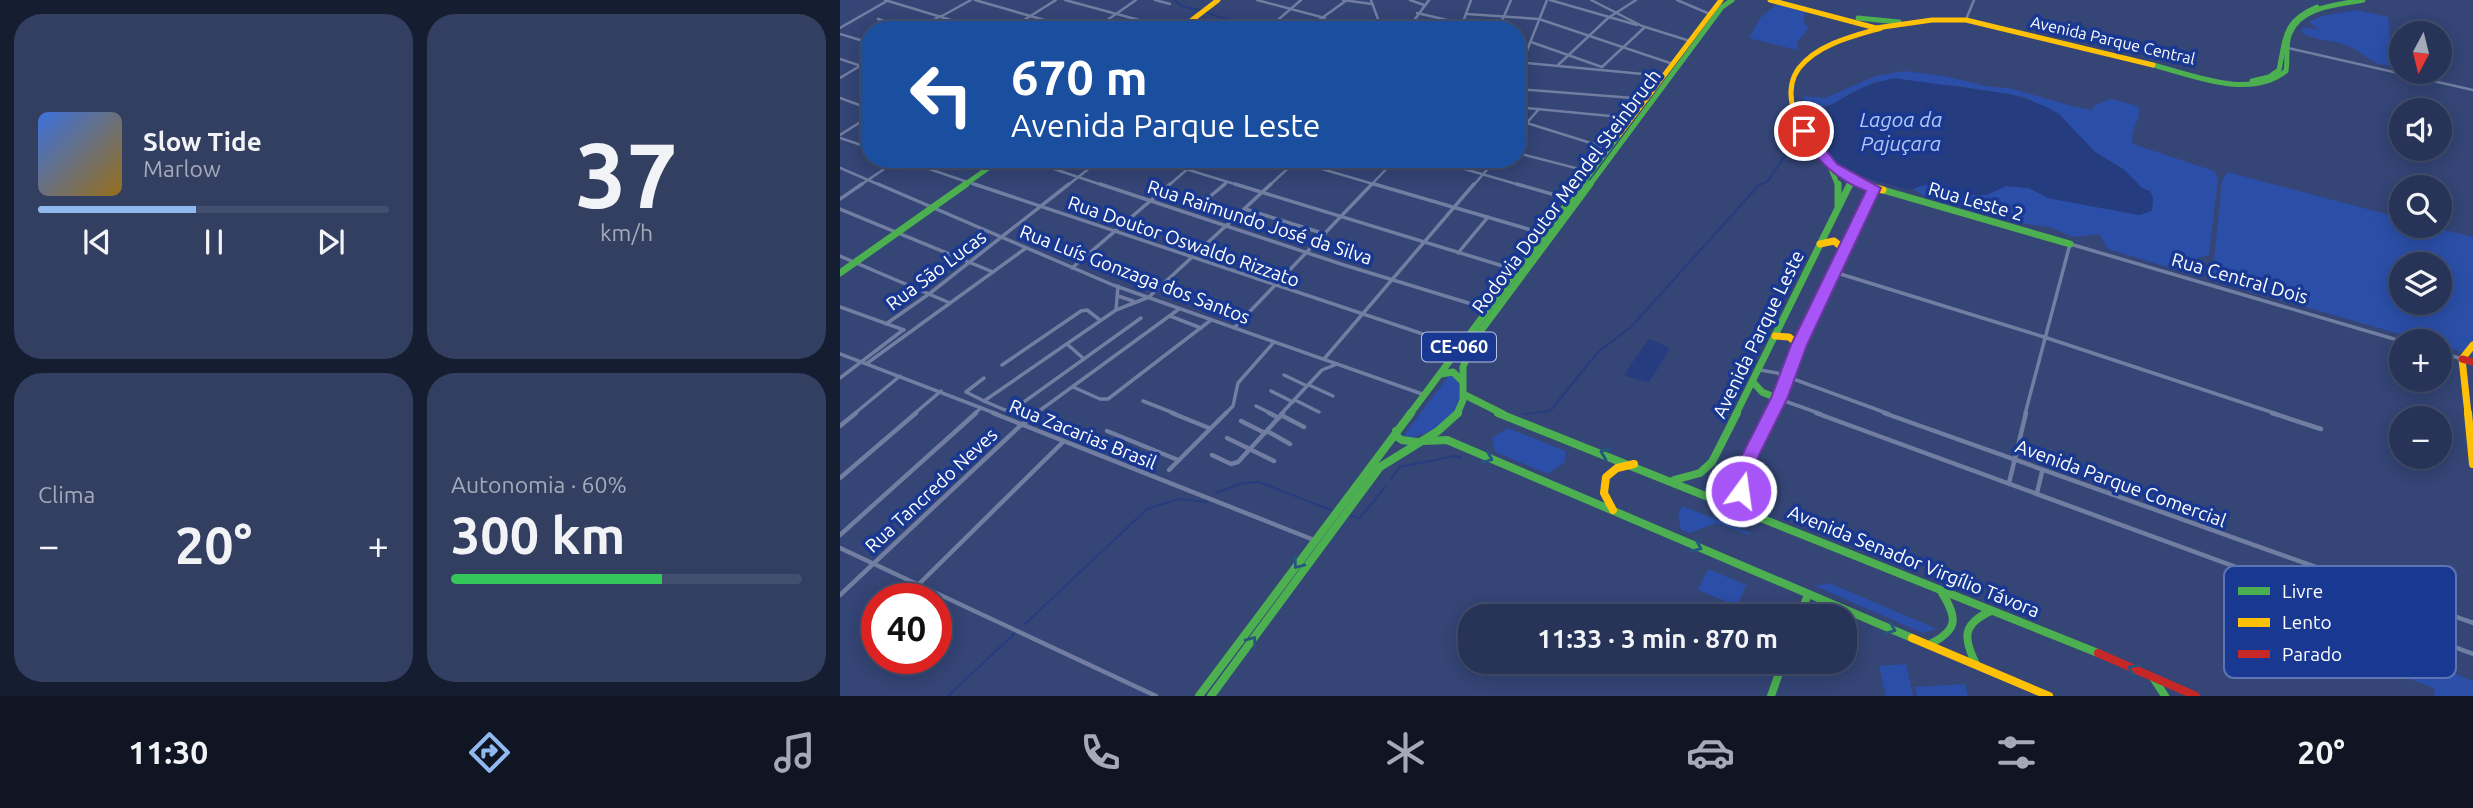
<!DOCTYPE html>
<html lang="pt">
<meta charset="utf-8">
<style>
:root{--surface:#273458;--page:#333f61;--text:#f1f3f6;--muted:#a4aaba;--line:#434f6e;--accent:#90b9f0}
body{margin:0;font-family:Ubuntu,sans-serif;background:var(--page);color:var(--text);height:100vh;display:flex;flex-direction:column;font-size:26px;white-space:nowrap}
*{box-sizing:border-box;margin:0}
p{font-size:23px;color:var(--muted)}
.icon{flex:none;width:38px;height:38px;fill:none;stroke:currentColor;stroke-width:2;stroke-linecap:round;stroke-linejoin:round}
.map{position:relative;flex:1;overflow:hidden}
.drawer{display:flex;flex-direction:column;gap:14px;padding:14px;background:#151d30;width:840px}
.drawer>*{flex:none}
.hud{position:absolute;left:21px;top:21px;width:665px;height:147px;border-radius:28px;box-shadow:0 4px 18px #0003,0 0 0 2px var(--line);background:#1a4fa0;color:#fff;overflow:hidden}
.needle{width:46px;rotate:187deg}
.buttons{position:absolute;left:1549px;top:21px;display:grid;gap:14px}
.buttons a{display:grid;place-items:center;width:63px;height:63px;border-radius:50%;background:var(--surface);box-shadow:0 4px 18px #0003,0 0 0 2px var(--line);font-size:35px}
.speed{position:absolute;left:21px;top:583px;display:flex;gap:14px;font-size:35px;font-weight:700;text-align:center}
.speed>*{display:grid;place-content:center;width:91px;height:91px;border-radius:50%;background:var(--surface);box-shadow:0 4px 18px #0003,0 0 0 2px var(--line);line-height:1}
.speed .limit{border:10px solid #d22;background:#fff;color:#111}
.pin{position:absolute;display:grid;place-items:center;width:60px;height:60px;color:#fff;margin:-30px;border:4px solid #fff;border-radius:50%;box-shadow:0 2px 7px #0007}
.me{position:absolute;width:77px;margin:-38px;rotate:14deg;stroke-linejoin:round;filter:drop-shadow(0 0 5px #0008)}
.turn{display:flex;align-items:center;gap:24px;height:147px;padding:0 35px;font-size:32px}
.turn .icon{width:91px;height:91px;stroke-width:2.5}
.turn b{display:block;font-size:49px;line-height:60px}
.big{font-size:52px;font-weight:700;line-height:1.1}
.drawer .card{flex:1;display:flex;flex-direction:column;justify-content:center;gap:10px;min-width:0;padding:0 24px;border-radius:28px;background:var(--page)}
.drawer .dial{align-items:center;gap:0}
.dial b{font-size:91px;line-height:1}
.song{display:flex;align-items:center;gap:21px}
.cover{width:84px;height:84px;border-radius:10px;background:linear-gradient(135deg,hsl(220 70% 55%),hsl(40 70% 35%))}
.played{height:7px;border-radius:4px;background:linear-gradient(90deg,var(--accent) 45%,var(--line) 45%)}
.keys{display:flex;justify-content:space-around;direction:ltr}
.heat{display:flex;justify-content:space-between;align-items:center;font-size:38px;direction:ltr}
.charge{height:10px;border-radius:5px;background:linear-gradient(90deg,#34c759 60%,var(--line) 0)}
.drawer .tiles{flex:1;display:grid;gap:14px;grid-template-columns:repeat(2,1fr)}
.trip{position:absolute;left:618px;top:604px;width:399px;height:70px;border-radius:28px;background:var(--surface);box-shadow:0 4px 18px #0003,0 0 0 2px var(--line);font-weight:700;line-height:70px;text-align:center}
.tabs{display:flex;height:112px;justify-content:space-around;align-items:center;background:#101523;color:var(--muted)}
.tabs .icon{width:49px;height:49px}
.tabs .selected{color:var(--accent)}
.tabs b{font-size:32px;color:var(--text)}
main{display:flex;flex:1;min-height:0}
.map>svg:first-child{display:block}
.green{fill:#2b4fa8;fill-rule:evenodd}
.water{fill:#253c7e}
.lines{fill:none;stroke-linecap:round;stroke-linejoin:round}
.stream{stroke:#253c7e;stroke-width:2}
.street-far2{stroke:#717ea1;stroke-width:2.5}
.street-far1{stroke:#717ea1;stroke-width:3.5}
.street{stroke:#717ea1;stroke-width:4.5}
.fast-far2{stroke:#4caf50;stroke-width:5}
.fast-far1{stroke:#4caf50;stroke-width:7}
.fast{stroke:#4caf50;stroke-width:8}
.slow-far2{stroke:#ffc107;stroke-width:5}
.slow-far1{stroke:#ffc107;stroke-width:7}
.slow{stroke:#ffc107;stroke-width:8}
.jam-far1{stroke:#c62828;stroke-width:7}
.jam{stroke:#c62828;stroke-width:8}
.oneway{stroke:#255682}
.route{fill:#a855f7;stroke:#6d37a1;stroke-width:2}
.labels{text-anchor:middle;stroke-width:7;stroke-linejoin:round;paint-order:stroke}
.far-street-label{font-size:16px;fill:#fff;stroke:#183892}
.shield{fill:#183892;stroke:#bac3de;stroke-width:2}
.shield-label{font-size:18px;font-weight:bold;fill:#fff}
.street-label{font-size:19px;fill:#fff;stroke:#183892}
.water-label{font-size:21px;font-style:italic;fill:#b3c6f7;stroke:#183892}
.key{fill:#183892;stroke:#5d74b3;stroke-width:2}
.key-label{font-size:19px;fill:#fff}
</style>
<main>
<section class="drawer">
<div class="tiles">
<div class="card">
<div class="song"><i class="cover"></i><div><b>Slow Tide</b><p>Marlow</p></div></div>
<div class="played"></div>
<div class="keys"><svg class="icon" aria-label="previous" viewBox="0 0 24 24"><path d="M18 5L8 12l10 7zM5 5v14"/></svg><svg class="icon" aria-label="pause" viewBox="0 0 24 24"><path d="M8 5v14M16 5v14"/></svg><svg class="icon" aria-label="next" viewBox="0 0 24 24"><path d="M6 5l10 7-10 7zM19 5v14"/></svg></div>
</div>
<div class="card dial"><b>37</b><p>km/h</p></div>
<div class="card"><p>Clima</p>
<div class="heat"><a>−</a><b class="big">20°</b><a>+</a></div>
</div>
<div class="card"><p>Autonomia · 60%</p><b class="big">300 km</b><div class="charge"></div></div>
</div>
</section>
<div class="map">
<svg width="1633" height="696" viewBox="0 0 1633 696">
<rect width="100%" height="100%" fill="#344576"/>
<g class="green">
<path d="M937,4L966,12L963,20L968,29L958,41L957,50L909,38L921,17Z"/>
<path d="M1516,10L1548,17L1552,66C1548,65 1539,65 1536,63C1525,57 1515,47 1503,44C1488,39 1475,41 1461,32L1463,27L1479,30L1469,22L1482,16Z"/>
<path d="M1064,71L1104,76L1150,87L1169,88L1235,107L1253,110V106L1271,99L1298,106C1303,119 1288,131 1293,144L1374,171L1378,178L1369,255L1331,265L1347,273L1268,249L1259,234L1233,237L1210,227L1186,224L1173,214L1129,208L1083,195L1073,189L1085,183L1146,195L1166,186L1189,188L1208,198L1300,215L1302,188L1283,169L1254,152L1219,114L1184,97L1118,86L1037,81L1009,94L993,104L975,107L971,121L963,96L985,98L1036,76Z"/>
<path d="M1387,172L1561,218V226H1589L1633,237V355L1600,346V341H1584L1372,280L1382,181ZM1561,264H1600V303H1561Z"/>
<path d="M610,374L614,375C634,406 595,436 566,438L564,435Z"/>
<path d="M668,428L725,451V462L708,474L655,452L652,438Z"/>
<path d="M842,506L910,533L909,535L876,523L850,533L841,530L838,515Z"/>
<path d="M868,569L906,585L897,606L858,590Z"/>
<path d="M989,583L1097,629L1083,633L975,586Z"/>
<path d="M1544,644L1633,681V696H1595L1594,688L1545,670Z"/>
<path d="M1066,664L1073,696H1046L1039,666Z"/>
<path d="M1125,684L1128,696H1077L1075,687Z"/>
</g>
<g class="water">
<path d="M1053,78L1170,94L1205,106L1219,114L1255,152L1283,169L1302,188L1310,191L1313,197L1312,211L1300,215L1261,208L1208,198L1189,188L1166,186L1146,195H1115C1095,179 1090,184 1069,190C1028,178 994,176 976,133C972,123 970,118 975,107L985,108L1024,87Z"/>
<path d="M809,339L828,347L829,350L809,382L787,377L785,373Z"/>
</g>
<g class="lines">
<g class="stream">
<path d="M335,0L341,6L360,10"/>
<path d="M365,12L419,30"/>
<path d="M683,414L710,411L759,351L790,328L919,185L928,181L948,151L965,144"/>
<path d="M551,479L560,467L615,456L621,458"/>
<path d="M376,493L403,483L419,482L491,510"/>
<path d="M511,516L520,518L546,486"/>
<path d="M185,624L307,509L339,499L367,502"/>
<path d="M108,696L174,634"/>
</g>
<g class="street-far2">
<path d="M45,0L144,30"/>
<path d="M135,0L239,30"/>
<path d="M225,0L336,30"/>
<path d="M315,0L330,4"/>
<path d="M417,0L485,18"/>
<path d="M503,0L532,4"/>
<path d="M531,0L542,30"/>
<path d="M570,0L584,5"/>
<path d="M710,0L797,25"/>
<path d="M751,0L802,26L850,41"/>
<path d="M837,0L870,14"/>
<path d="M577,13L616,22"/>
<path d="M627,14L699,19L833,64"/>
<path d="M102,16L131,0"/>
<path d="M1127,17L1134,0"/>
<path d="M38,19L72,30"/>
<path d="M0,28L47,1"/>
<path d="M77,30L100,16"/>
<path d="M168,30L216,0"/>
<path d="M253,30L296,0"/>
<path d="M426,30L461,0"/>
<path d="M465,30L507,0"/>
<path d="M567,30L589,0"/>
<path d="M570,30L579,26L622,24"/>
<path d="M620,30L631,0"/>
<path d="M658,30L671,0"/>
<path d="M0,34L30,43"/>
<path d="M691,42L762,67"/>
<path d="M1448,48L1633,90"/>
<path d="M0,59L30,69"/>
<path d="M677,62L824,76"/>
<path d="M682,63L707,0"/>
<path d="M718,65L768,18L796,0"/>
<path d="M762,67L805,27"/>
<path d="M0,78L30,60"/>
<path d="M677,89L806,99"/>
<path d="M0,98L30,109"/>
<path d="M677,107L791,118"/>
<path d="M677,120L770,149"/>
<path d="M677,134L699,109"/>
<path d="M0,135L30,116"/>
<path d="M0,138L30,148"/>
<path d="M677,153L751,172"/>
<path d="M60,159L139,186"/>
<path d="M184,159L265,186"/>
<path d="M313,159L401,186"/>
<path d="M448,159L540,186"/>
<path d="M590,159L683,186"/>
<path d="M0,168L42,186"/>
<path d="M19,186L59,159"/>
<path d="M227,186L261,159"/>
<path d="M328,186L359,159"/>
<path d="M382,186L387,182"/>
<path d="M429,186L458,159"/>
<path d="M530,186L556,159"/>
<path d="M633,186L656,159"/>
</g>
<g class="street-far1">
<path d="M38,184L273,285L585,395"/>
<path d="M134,184L619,346"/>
<path d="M260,184L504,265L648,309"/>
<path d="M395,184L676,270"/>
<path d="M534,184L705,234"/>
<path d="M677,184L729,199"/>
<path d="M0,199L22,184"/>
<path d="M343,202L351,196L367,199L385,184"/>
<path d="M0,209L153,272"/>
<path d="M405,209L485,234"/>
<path d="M618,253L648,217"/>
<path d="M0,256L110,303"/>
<path d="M232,268L330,184"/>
<path d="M994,272L1204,337L1437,414"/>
<path d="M278,296L293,301"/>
<path d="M0,307L64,330"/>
<path d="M276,310L278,286"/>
<path d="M330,316L361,328"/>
<path d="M46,324L89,294L229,184"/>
<path d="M394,328L532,184"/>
<path d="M227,344L244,359"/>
<path d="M1600,352L1622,359"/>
<path d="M0,354L157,414"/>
<path d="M484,359L634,184"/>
<path d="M26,364L186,248"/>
<path d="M162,365L241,311L247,310L260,320"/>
<path d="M920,370L937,373L1049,414"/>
<path d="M444,375L467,386"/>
<path d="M0,378L63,330"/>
<path d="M144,378L126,392L144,401L276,310L309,297L431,184"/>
<path d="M469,385L493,396"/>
<path d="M233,387L260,399H268L371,320"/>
<path d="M431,391L453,402"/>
<path d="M939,399L981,414"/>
<path d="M455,400L479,412"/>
<path d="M144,401L165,410L174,409L301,318"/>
<path d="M303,401L336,414"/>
<path d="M416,406L432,414"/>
<path d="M14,414L60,376"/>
<path d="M74,414L101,391"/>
<path d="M134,414L141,408"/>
<path d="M195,414L339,309"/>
<path d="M385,414L393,406L398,383L434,342"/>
<path d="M441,414L482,370L497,364"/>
<path d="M1185,414L1230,244L1561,341"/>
</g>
<g class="street">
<path d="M153,413L474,540"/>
<path d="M332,413L369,428"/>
<path d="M429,413L439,418"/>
<path d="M976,413L1633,654"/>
<path d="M1044,413L1633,623"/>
<path d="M1432,413L1481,429"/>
<path d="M441,415L464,427"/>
<path d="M401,421L425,433"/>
<path d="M0,426L16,413"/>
<path d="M267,431L338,460"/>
<path d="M427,431L450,444"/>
<path d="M387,438L434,461"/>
<path d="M372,455L391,464L398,462L443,413"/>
<path d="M329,470L386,413"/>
<path d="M0,478L76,413"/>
<path d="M1169,483L1186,413"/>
<path d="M1197,493L1202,472"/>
<path d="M0,535L136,413"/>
<path d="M0,548L316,696"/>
<path d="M78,585L223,442"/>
<path d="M0,595L181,425L198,413"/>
</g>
<g class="fast-far2">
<path d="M1018,18L1059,22"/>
<path d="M1313,65C1353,75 1409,100 1446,71C1448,59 1445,44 1450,33C1461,6 1499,5 1523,0"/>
<path d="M1412,81L1429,77L1439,70C1446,38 1443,21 1477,7"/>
<path d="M991,169L998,186"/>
<path d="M123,186L161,159"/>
<path d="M741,186L779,135"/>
<path d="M749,186L882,7L892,0"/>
<path d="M1010,186L1012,181"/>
</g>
<g class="fast-far1">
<path d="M998,184V207"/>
<path d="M1043,190L1230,244"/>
<path d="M0,273L126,184"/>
<path d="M601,374L613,372L622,381"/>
<path d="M913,382L922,392L939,399"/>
<path d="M625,395L663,414"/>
<path d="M570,414L742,184"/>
<path d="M617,414L623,400V367L634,340L750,184"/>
<path d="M896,414L1010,184"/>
<path d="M931,414L959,345L1034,188"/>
</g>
<g class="fast">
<path d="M658,413L1258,653"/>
<path d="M556,431V436L562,440L577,442"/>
<path d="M584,441L607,440L1072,638"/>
<path d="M834,480L860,473L872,462L897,413"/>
<path d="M913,510L901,491L902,471L932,413"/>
<path d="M960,616L968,594"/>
<path d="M1090,644C1118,630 1118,618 1102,593"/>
<path d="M1136,664C1123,638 1122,624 1151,611"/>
<path d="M1314,679L1325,696"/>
<path d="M359,696L571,413"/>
<path d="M371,696L540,467L598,431L618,413"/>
<path d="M931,696L943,662"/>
</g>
<g class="slow-far2">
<path d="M930,0L1036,28L1092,20H1126L1313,65"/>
<path d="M339,30L378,0"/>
<path d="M779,135L881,0"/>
<path d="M1027,186C990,175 929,109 959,68C978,44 1013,36 1041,28"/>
</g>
<g class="slow-far1">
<path d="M1021,184L1043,190"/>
<path d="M980,244L994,241L1004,249"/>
<path d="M935,336L949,337L959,345"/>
<path d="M1628,414L1622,359L1633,345"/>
</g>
<g class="slow">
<path d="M1628,413L1633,464"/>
<path d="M773,510L764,493L766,477L777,468L794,464"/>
<path d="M1072,638L1209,696"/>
</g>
<path class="jam-far1" d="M1622,359L1633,362"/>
<path class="jam" d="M1258,653L1356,696"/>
</g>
<defs><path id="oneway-chevron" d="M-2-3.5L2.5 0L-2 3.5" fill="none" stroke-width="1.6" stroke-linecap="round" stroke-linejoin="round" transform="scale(1.75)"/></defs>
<g class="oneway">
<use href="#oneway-chevron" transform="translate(765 453) rotate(-159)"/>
<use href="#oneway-chevron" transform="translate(648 458) rotate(23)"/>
<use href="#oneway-chevron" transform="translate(857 547) rotate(23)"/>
<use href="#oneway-chevron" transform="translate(458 564) rotate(127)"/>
<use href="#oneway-chevron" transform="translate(1051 629) rotate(23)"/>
<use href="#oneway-chevron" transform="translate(412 641) rotate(-53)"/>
<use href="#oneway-chevron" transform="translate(1293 669) rotate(-154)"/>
</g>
<path class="route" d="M964,127L968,128L997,164L1041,188L967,345L947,399L911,471L907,497L901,499L894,497L892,491L894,471L931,398L951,345L1026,191C994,179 977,159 957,131Z"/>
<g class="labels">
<g class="far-street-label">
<text transform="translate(1273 40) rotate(13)" y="6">Avenida Parque Central</text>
</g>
<rect class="shield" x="582" y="332.5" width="74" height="29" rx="5"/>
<g class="shield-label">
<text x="619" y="353">CE-060</text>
</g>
<g class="street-label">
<text transform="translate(726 191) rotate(-53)" y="7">Rodovia Doutor Mendel Steinbruch</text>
<text transform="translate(1136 201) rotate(16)" y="7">Rua Leste 2</text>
<text transform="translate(420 222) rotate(18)" y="7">Rua Raimundo José da Silva</text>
<text transform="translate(344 241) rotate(19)" y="7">Rua Doutor Oswaldo Rizzato</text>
<text transform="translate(96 270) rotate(-37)" y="7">Rua São Lucas</text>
<text transform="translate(295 274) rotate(21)" y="7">Rua Luís Gonzaga dos Santos</text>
<text transform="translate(1400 278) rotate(16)" y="7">Rua Central Dois</text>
<text transform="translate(918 334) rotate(-64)" y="7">Avenida Parque Leste</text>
<text transform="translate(243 434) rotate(22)" y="7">Rua Zacarias Brasil</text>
<text transform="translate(1281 483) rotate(20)" y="7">Avenida Parque Comercial</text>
<text transform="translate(91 490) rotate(-43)" y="7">Rua Tancredo Neves</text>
<text transform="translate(1074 561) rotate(22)" y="7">Avenida Senador Virgílio Távora</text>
</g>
<g class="water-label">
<text x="1061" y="127">Lagoa da<tspan x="1061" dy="24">Pajuçara</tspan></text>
</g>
</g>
<rect x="1384" y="566" width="232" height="112" rx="10" class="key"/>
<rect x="1398" y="587" width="32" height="8" fill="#4caf50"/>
<rect x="1398" y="618" width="32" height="9" fill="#ffc107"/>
<rect x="1398" y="650" width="32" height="8" fill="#c62828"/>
<g class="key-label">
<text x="1442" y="598">Livre</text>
<text x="1442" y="629">Lento</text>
<text x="1442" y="661">Parado</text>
</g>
</svg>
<div class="buttons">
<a><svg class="needle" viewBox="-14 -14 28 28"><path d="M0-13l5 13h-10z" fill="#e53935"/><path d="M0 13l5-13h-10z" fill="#a4aaba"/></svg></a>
<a><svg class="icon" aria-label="sound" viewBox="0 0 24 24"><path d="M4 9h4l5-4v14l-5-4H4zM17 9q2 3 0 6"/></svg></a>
<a><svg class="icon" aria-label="search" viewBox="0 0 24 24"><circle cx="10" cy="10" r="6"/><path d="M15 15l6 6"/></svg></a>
<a><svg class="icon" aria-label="layers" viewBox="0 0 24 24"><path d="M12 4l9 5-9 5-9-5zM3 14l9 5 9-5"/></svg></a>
<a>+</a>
<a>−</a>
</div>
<div class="speed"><div class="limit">40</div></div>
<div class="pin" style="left:964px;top:131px;background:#d93025"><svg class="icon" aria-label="arrive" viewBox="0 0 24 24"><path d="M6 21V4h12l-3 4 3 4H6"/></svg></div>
<svg class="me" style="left:901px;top:491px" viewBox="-20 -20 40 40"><circle r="17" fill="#a855f7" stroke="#fff" stroke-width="3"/><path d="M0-11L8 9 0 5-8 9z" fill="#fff"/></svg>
<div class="trip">11:33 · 3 min · 870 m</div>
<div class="hud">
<div class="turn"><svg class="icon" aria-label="left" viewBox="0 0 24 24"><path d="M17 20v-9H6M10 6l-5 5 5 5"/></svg><div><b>670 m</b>Avenida Parque Leste</div></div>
</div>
</div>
</main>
<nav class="tabs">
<b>11:30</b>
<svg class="icon selected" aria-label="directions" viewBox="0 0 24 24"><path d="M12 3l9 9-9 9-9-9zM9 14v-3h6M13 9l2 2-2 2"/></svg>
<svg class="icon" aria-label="music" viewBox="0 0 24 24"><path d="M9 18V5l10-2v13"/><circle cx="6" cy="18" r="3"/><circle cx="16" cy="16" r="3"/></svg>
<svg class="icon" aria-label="phone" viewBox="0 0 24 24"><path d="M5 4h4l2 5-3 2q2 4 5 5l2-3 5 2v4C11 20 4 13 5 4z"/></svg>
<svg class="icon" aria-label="climate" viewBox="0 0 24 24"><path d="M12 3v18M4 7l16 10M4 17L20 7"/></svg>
<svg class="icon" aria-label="car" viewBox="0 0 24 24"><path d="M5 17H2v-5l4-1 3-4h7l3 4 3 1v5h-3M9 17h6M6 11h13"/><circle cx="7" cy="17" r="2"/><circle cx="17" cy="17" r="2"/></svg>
<svg class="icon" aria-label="filters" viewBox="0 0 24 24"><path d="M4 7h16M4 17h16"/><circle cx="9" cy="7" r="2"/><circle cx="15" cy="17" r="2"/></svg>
<b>20°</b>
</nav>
